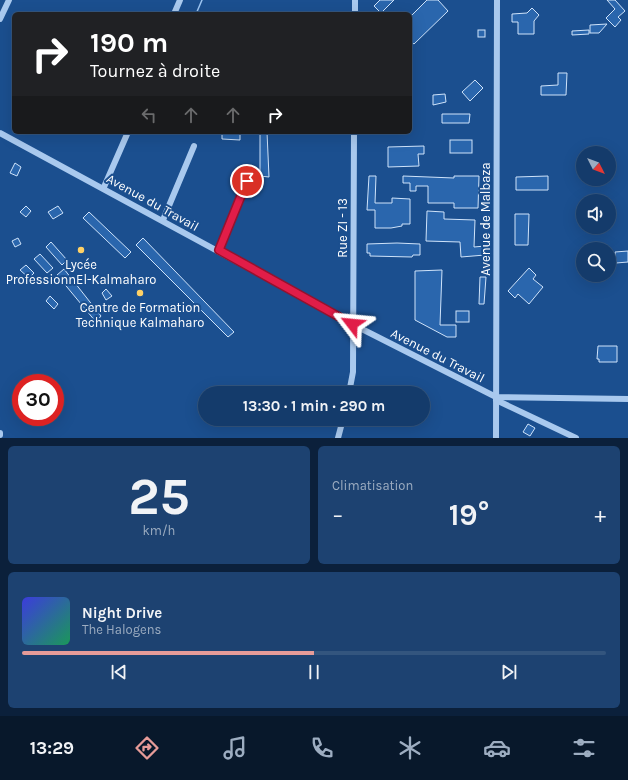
<!DOCTYPE html>
<html lang="fr">
<meta charset="utf-8">
<style>
:root{--surface:#143b6b;--page:#1d4271;--text:#f1f3f6;--muted:#9dadc1;--line:#33557e;--accent:#e69b98}
body{margin:0;font-family:Karla,sans-serif;background:var(--page);color:var(--text);height:100vh;display:flex;flex-direction:column;font-size:15px;white-space:nowrap}
*{box-sizing:border-box;margin:0}
p{font-size:13px;color:var(--muted)}
.icon{flex:none;width:22px;height:22px;fill:none;stroke:currentColor;stroke-width:2;stroke-linecap:round;stroke-linejoin:round}
.map{position:relative;height:438px;overflow:hidden}
.details{display:flex;flex-direction:column;gap:8px;padding:8px;background:#0b203b;flex:1}
.details>*{flex:none}
.top-card{position:absolute;left:12px;top:12px;width:400px;height:122px;border-radius:6px;box-shadow:0 4px 16px #0002,0 0 0 1px var(--line);background:#202124;color:#fff;overflow:hidden}
.needle{width:26px;rotate:132deg}
.buttons{position:absolute;left:576px;top:146px;display:grid;gap:8px}
.buttons a{display:grid;place-items:center;width:40px;height:40px;border-radius:50%;background:var(--surface);box-shadow:0 4px 16px #0002,0 0 0 1px var(--line);font-size:20px}
.speed{position:absolute;left:12px;top:374px;display:flex;gap:8px;font-size:20px;font-weight:700;text-align:center}
.speed>*{display:grid;place-content:center;width:52px;height:52px;border-radius:50%;background:var(--surface);box-shadow:0 4px 16px #0002,0 0 0 1px var(--line);line-height:1}
.speed .limit{border:6px solid #d22;background:#fff;color:#111}
.pin{position:absolute;display:grid;place-items:center;width:34px;height:34px;color:#fff;margin:-17px;border:2px solid #fff;border-radius:50%;box-shadow:0 1px 4px #0007}
.me{position:absolute;width:44px;margin:-22px;rotate:299deg;stroke-linejoin:round;filter:drop-shadow(0 0 3px #0008)}
.turn{display:flex;align-items:center;gap:14px;height:84px;padding:0 12px;font-size:18px}
.turn .icon{width:52px;height:52px;stroke-width:2.5}
.turn b{display:block;font-size:28px;line-height:34px}
.lanes{display:flex;align-items:center;height:38px;padding:0 12px;background:#0003;justify-content:center;gap:20px;direction:ltr}
.lanes .off{opacity:.35}
.big{font-size:30px;font-weight:700;line-height:1.1}
.details .tile{flex:1;display:flex;flex-direction:column;justify-content:center;gap:6px;min-width:0;padding:0 14px;border-radius:6px;background:var(--page)}
.details .dial{align-items:center;gap:0}
.dial b{font-size:52px;line-height:1}
.song{display:flex;align-items:center;gap:12px}
.cover{width:48px;height:48px;border-radius:6px;background:linear-gradient(135deg,hsl(240 70% 55%),hsl(150 70% 35%))}
.played{height:4px;border-radius:2px;background:linear-gradient(90deg,var(--accent) 50%,var(--line) 50%)}
.keys{display:flex;justify-content:space-around;direction:ltr}
.heat{display:flex;justify-content:space-between;align-items:center;font-size:22px;direction:ltr}
.details .tiles{flex:1;display:grid;gap:8px;grid-template-columns:1fr 1fr}
.tile:last-child{grid-column:span 2}
.trip{position:absolute;left:198px;top:386px;width:232px;height:40px;border-radius:20px;background:var(--surface);box-shadow:0 4px 16px #0002,0 0 0 1px var(--line);font-weight:700;line-height:40px;text-align:center}
.tabs{display:flex;height:64px;justify-content:space-around;align-items:center;background:#08182b;color:var(--muted)}
.tabs .icon{width:28px;height:28px}
.tabs .active{color:var(--accent)}
.tabs b{font-size:18px;color:var(--text)}
.map>svg:first-child{display:block}
.lines{fill:none;stroke-linecap:round;stroke-linejoin:round}
.stream{stroke:#9cc4f0;stroke-width:1.5}
.building{fill:#2a66ad;stroke:#cfe3fa}
.minor{stroke:#a9c9ee;stroke-width:6}
.route-casing{stroke:#92132f;stroke-width:10}
.route{stroke:#e11d48;stroke-width:7}
.poi-dot{fill:#ffd166;stroke:#1b4f8f;stroke-width:1.5}
.labels{text-anchor:middle;stroke-width:4;stroke-linejoin:round;paint-order:stroke}
.street-label{font-size:13px;fill:#fff;stroke:#1b4f8f}
.poi-label{font-size:13px;fill:#fff;stroke:#1b4f8f}
</style>
<div class="map">
<svg width="628" height="438" viewBox="0 0 628 438">
<rect width="100%" height="100%" fill="#1b4f8f"/>
<g class="lines">
<path class="stream" d="M196,14L202,0"/>
</g>
<g class="building">
<path d="M380,0H394L381,13L374,6Z"/>
<path d="M427,0H438L448,11L414,44L410,41V17Z"/>
<path d="M607,0H615L625,11L618,17L621,20L615,27L606,18L615,9Z"/>
<path d="M532,8L539,15L534,21V34H518V22H512V14L527,13Z"/>
<path d="M607,24L599,33H590V25Z"/>
<rect x="478" y="30" width="7" height="7"/>
<path d="M589,30V34L572,35V31Z"/>
<path d="M558,73H567L566,95H541V86L558,85Z"/>
<path d="M475,80L483,88L470,101L462,92Z"/>
<path d="M445,94L446,102L433,105V95Z"/>
<path d="M442,114H470L469,123H442Z"/>
<path d="M222,132H240V140L222,139Z"/>
<path d="M260,132H267L269,177L260,176Z"/>
<rect x="450" y="140" width="22" height="13"/>
<path d="M424,146V154H418L419,166L388,167V147Z"/>
<path d="M15,163L21,167L17,176L10,173Z"/>
<path d="M369,176H376L375,203H392V198L410,199V224H402V226L391,228H375V210H367Z"/>
<path d="M403,176L454,178V176H479L478,208H454V203H428V186H416V191H410V183H403Z"/>
<path d="M548,176V190H516V177Z"/>
<path d="M26,206L31,211L26,217L20,212Z"/>
<path d="M58,206L63,213L53,219L48,212Z"/>
<path d="M427,211L444,212V219L475,220L474,247L485,246V255L461,257L460,242L426,241Z"/>
<path d="M89,212L131,252L125,258L83,218Z"/>
<path d="M515,214H529L528,245H515Z"/>
<path d="M18,238L21,244L15,247L12,241Z"/>
<path d="M143,238L234,332L228,337L136,245Z"/>
<path d="M51,242L67,260L62,265L46,247Z"/>
<path d="M397,243L420,244V255H413L412,257L370,256V253H367V244Z"/>
<path d="M628,251V262L616,263L615,252Z"/>
<path d="M40,254L53,268L47,273L34,259Z"/>
<path d="M26,265L34,273L29,278L20,270Z"/>
<path d="M529,268L536,275L533,279L543,287L529,304L518,294L515,298L508,291Z"/>
<path d="M64,269L101,316L96,322L57,275Z"/>
<path d="M442,270L440,325H456V337H447L415,320V271Z"/>
<path d="M480,277H486L484,304H479Z"/>
<path d="M106,289L112,296L106,300L102,293Z"/>
<path d="M50,296L58,304L54,309L46,301Z"/>
<rect x="456" y="311" width="13" height="11"/>
<path d="M598,346H617V362H599V359H597Z"/>
<path d="M528,424L535,428L530,436L523,432Z"/>
</g>
<g class="lines">
<g class="minor">
<path d="M174,14L180,0"/>
<path d="M355,14V0"/>
<path d="M0,19L9,0"/>
<path d="M0,133L352,324L496,397L628,399"/>
<path d="M104,187L128,132"/>
<path d="M163,220L194,146"/>
<path d="M219,250L247,181"/>
<path d="M349,393L353,372L354,132"/>
<path d="M496,400L576,438"/>
<path d="M0,433V435"/>
<path d="M338,438L343,419"/>
<path d="M496,438L497,0"/>
</g>
</g>
<g class="lines">
<g class="route-casing">
<path id="route" d="M247,181L219,250L352,324"/>
</g>
<use href="#route" class="route"/>
</g>
<g class="poi-dot">
<circle cx="81" cy="250" r="4"/>
<circle cx="140" cy="293" r="4"/>
</g>
<g class="labels">
<g class="street-label">
<text transform="translate(153 202) rotate(29)" y="5">Avenue du Travail</text>
<text transform="translate(485 219) rotate(-90)" y="5">Avenue de Malbaza</text>
<text transform="translate(342 228) rotate(-90)" y="5">Rue ZI - 13</text>
<text transform="translate(438 355) rotate(27)" y="5">Avenue du Travail</text>
</g>
<g class="poi-label">
<text x="81" y="269">Lycée<tspan x="81" dy="15">ProfessionnEl-Kalmaharo</tspan></text>
<text x="140" y="312">Centre de Formation<tspan x="140" dy="15">Technique Kalmaharo</tspan></text>
</g>
</g>
</svg>
<div class="buttons">
<a><svg class="needle" viewBox="-14 -14 28 28"><path d="M0-13l5 13h-10z" fill="#e53935"/><path d="M0 13l5-13h-10z" fill="#9dadc1"/></svg></a>
<a><svg class="icon" aria-label="sound" viewBox="0 0 24 24"><path d="M4 9h4l5-4v14l-5-4H4zM17 9q2 3 0 6"/></svg></a>
<a><svg class="icon" aria-label="search" viewBox="0 0 24 24"><circle cx="10" cy="10" r="6"/><path d="M15 15l6 6"/></svg></a>
</div>
<div class="speed"><div class="limit">30</div></div>
<div class="pin" style="left:247px;top:181px;background:#d93025"><svg class="icon" aria-label="arrive" viewBox="0 0 24 24"><path d="M6 21V4h12l-3 4 3 4H6"/></svg></div>
<svg class="me" style="left:352px;top:324px" viewBox="-20 -20 40 40"><path d="M0-17L14 15 0 8-14 15z" fill="#e11d48" stroke="#fff" stroke-width="4"/></svg>
<div class="trip">13:30 · 1 min · 290 m</div>
<div class="top-card">
<div class="turn"><svg class="icon" aria-label="right" viewBox="0 0 24 24"><path d="M7 20v-9h11M14 6l5 5-5 5"/></svg><div><b>190 m</b>Tournez à droite</div></div>
<div class="lanes"><svg class="icon off" aria-label="left" viewBox="0 0 24 24"><path d="M17 20v-9H6M10 6l-5 5 5 5"/></svg><svg class="icon off" aria-label="ahead" viewBox="0 0 24 24"><path d="M12 20V5M6 11l6-6 6 6"/></svg><svg class="icon off" aria-label="ahead" viewBox="0 0 24 24"><path d="M12 20V5M6 11l6-6 6 6"/></svg><svg class="icon" aria-label="right" viewBox="0 0 24 24"><path d="M7 20v-9h11M14 6l5 5-5 5"/></svg></div>
</div>
</div>
<section class="details">
<div class="tiles">
<div class="tile dial"><b>25</b><p>km/h</p></div>
<div class="tile"><p>Climatisation</p>
<div class="heat"><a>−</a><b class="big">19°</b><a>+</a></div>
</div>
<div class="tile">
<div class="song"><i class="cover"></i><div><b>Night Drive</b><p>The Halogens</p></div></div>
<div class="played"></div>
<div class="keys"><svg class="icon" aria-label="previous" viewBox="0 0 24 24"><path d="M18 5L8 12l10 7zM5 5v14"/></svg><svg class="icon" aria-label="pause" viewBox="0 0 24 24"><path d="M8 5v14M16 5v14"/></svg><svg class="icon" aria-label="next" viewBox="0 0 24 24"><path d="M6 5l10 7-10 7zM19 5v14"/></svg></div>
</div>
</div>
</section>
<nav class="tabs">
<b>13:29</b>
<svg class="icon active" aria-label="directions" viewBox="0 0 24 24"><path d="M12 3l9 9-9 9-9-9zM9 14v-3h6M13 9l2 2-2 2"/></svg>
<svg class="icon" aria-label="music" viewBox="0 0 24 24"><path d="M9 18V5l10-2v13"/><circle cx="6" cy="18" r="3"/><circle cx="16" cy="16" r="3"/></svg>
<svg class="icon" aria-label="phone" viewBox="0 0 24 24"><path d="M5 4h4l2 5-3 2q2 4 5 5l2-3 5 2v4C11 20 4 13 5 4z"/></svg>
<svg class="icon" aria-label="climate" viewBox="0 0 24 24"><path d="M12 3v18M4 7l16 10M4 17L20 7"/></svg>
<svg class="icon" aria-label="car" viewBox="0 0 24 24"><path d="M5 17H2v-5l4-1 3-4h7l3 4 3 1v5h-3M9 17h6M6 11h13"/><circle cx="7" cy="17" r="2"/><circle cx="17" cy="17" r="2"/></svg>
<svg class="icon" aria-label="filters" viewBox="0 0 24 24"><path d="M4 7h16M4 17h16"/><circle cx="9" cy="7" r="2"/><circle cx="15" cy="17" r="2"/></svg>
</nav>
